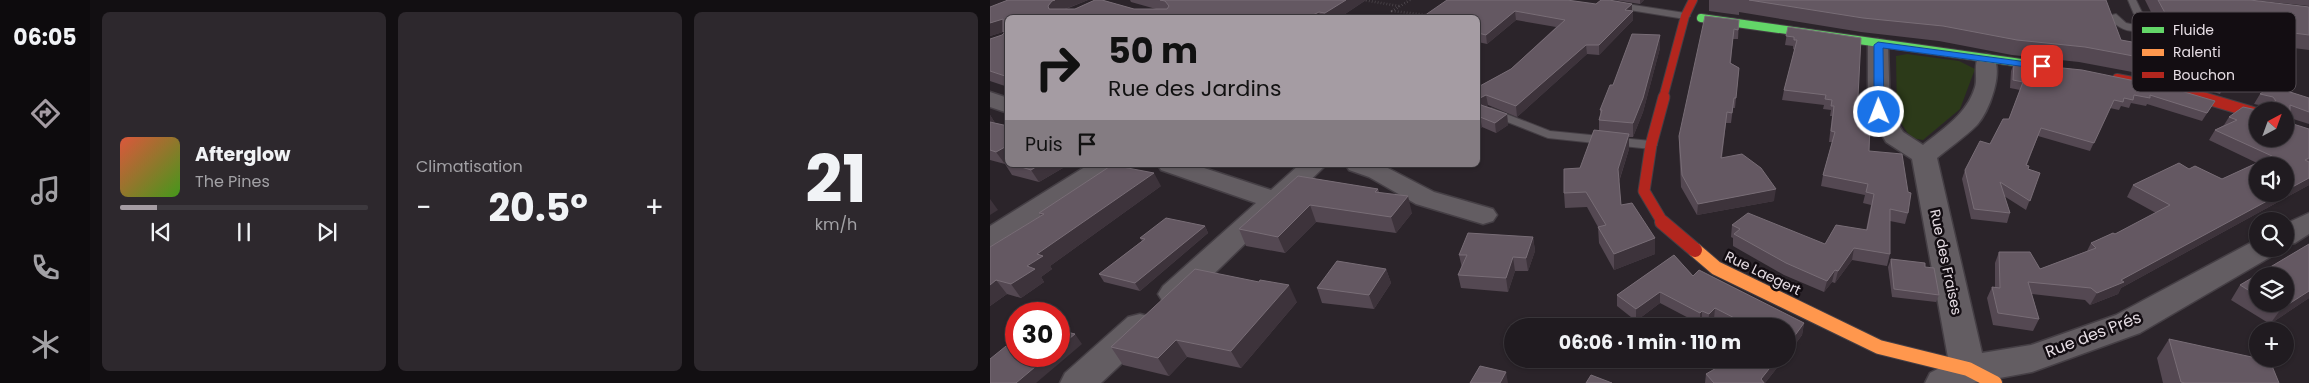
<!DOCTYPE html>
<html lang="fr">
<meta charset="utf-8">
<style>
:root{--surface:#201b20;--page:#2d282d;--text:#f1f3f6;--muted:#a2a1a5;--line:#3d393e;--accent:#a59ca3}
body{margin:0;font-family:Poppins,sans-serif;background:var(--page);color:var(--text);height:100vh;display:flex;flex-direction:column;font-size:19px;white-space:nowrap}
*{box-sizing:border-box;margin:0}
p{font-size:16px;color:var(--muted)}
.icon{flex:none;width:28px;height:28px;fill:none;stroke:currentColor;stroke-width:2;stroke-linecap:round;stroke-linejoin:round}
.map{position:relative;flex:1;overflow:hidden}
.details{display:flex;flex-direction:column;gap:12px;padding:12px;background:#120f12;width:900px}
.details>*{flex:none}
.hud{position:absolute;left:15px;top:15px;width:475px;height:152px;border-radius:8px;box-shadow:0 1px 4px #0004,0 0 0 1px var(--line);background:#a59ca3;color:#111;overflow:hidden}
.needle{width:32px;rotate:41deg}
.buttons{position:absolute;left:1259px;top:102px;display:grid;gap:10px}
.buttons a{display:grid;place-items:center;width:45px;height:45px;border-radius:50%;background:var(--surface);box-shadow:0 1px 4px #0004,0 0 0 1px var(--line);font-size:25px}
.speed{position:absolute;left:15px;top:302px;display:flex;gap:10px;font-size:25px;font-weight:700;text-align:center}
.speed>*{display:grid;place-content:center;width:65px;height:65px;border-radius:50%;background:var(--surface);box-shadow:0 1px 4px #0004,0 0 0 1px var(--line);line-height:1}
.speed .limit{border:8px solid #d22;background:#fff;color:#111}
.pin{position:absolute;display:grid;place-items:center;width:42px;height:42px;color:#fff;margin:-21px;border-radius:10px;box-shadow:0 2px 8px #0006}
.me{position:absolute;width:55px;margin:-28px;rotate:359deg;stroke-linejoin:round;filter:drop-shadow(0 0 4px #0008)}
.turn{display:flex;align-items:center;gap:18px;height:105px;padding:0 20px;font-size:22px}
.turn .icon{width:65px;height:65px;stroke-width:2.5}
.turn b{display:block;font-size:35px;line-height:42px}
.then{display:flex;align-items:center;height:48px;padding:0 20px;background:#0003;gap:10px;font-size:19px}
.big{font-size:38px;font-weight:700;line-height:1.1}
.details .widget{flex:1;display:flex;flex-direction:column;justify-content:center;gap:8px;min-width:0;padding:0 18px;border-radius:8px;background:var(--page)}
.details .dial{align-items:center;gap:0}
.dial b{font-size:65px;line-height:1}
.song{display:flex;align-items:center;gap:15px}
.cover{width:60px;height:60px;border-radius:8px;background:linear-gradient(135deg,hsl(10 70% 55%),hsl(100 70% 35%))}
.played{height:5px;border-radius:2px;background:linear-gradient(90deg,var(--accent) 15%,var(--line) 15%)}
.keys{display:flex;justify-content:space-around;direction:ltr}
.heat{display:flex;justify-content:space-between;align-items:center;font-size:28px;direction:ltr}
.details .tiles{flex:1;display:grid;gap:12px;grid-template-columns:repeat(3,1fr)}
.trip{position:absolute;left:514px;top:318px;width:292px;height:50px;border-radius:25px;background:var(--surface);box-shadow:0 1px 4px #0004,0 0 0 1px var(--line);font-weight:700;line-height:50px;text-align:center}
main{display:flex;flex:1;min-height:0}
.menu{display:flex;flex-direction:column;width:90px;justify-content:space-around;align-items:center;background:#0d0b0d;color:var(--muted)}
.menu .icon{width:35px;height:35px}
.menu .on{color:var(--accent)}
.menu b{font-size:22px;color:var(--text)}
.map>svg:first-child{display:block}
.green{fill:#2c3a19}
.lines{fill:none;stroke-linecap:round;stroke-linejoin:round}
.lane-casing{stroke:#453f45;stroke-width:2}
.street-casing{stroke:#453f45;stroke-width:3}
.fast-casing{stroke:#453f45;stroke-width:10}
.slow-casing{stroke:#453f45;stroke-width:16}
.jam-far2-casing{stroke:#453f45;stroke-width:10}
.jam-far1-casing{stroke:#453f45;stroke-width:13}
.jam-casing{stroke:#453f45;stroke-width:16}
.path{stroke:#615b60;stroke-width:2.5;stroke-dasharray:0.5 2.5;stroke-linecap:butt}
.lane{fill:#635d62;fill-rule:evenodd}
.street{fill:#635d62;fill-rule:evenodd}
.fast{stroke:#63d668;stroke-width:8}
.slow{stroke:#ff974d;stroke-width:14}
.jam-far2{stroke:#b3261e;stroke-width:8}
.jam-far1{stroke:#b3261e;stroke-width:11}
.jam{stroke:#b3261e;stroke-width:14}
.wall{fill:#544852;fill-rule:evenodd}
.shaded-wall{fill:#3d333b}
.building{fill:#645862;stroke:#786d76}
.route{fill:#1a73e8;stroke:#114b97}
.labels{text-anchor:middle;stroke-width:5;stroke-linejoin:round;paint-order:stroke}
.street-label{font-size:14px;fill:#e6dde4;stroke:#130d12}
.near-street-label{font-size:16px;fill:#e6dde4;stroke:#130d12}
.key{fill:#130d12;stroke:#524b51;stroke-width:1}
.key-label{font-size:14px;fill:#e6dde4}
</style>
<main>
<nav class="menu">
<b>06:05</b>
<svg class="icon on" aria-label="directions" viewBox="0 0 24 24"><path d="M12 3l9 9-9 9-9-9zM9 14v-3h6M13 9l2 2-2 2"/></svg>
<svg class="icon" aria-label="music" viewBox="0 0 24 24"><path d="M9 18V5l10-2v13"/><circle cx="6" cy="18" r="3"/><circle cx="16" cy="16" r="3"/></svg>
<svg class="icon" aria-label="phone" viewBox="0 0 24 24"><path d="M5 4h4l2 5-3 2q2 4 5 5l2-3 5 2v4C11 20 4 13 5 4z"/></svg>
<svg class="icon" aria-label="climate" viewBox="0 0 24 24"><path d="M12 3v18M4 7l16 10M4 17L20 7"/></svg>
</nav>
<section class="details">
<div class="tiles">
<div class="widget">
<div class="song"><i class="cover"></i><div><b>Afterglow</b><p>The Pines</p></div></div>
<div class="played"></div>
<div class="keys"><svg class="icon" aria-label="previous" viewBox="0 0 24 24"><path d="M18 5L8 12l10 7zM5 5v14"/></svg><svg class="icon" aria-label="pause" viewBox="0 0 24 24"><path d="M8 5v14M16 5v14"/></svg><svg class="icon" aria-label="next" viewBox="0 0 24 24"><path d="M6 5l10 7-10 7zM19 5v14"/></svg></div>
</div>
<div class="widget"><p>Climatisation</p>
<div class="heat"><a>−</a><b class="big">20.5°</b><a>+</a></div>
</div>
<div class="widget dial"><b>21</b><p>km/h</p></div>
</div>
</section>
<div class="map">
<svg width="1319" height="383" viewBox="0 0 1319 383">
<rect width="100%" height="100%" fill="#2b242a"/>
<path class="green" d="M917,54L969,61L985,69L970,109L933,140L921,138L907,117L906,56Z"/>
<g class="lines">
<g class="lane-casing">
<g id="lane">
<path d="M1138,0H1146L1159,27L1157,29C1141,34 1128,30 1118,16L1126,14L1136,23L1149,26Z"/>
<path d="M624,2L695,13L700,16L695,19L621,7V3Z"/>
<path d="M501,108L560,131L661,141L667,145L661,149L558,138L497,114L495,112Z"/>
</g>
</g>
<g class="street-casing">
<g id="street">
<path d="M888,39L895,41L898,45L900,111L913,132L933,145C954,128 977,114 985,87C988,77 983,65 989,56L996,54L1003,56C1014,72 999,112 987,125C975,137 960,147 947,158L992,353L1041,345L1126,315L1262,242L1268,241V249H1287L1282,256L1150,333L1042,372L983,383H935L940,373L959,363L922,159L896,142L878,111V45L881,41Z"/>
<path d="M0,92L18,98V113L0,107Z"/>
<path d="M98,165H127L124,170L10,246L0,248V226Z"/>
<path d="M168,165H205L281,190L309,165H336L195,302L184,305L173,302L168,294L173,286L266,203L171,170Z"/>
<path d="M356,165H392L444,192L503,209L507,215L503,221L493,224L426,204L379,177L359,170Z"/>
<path d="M1319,213V234L1305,243L1295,245V224Z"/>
<path d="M150,314L162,317L166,326L162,335L111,383H70L75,373L138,317Z"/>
</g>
</g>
<g class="fast-casing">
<path id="fast" d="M711,18L1060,67"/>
</g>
<g class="slow-casing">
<path id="slow" d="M705,250L726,268L889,347L978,369L1005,383"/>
</g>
<g class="jam-far2-casing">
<g id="jam-far2">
<path d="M1127,78L1184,89L1215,98"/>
<path d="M673,98L695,16L703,0"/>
</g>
</g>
<g class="jam-far1-casing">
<g id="jam-far1">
<path d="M1211,97L1268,114"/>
<path d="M673,223L654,191L661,145L674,97"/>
</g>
</g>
<g class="jam-casing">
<path id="jam" d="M672,222L705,250"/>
</g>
<g class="path">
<path d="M373,0L409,6"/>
<path d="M420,0L402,11L437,15"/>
</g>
<use href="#lane" class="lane"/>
<use href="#street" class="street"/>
<use href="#fast" class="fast"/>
<use href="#slow" class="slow"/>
<use href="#jam-far2" class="jam-far2"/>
<use href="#jam-far1" class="jam-far1"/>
<use href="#jam" class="jam"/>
</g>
<g class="wall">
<path d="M18,0H98L76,9H85L105,0H112L144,9H166L141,2L140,0H376L349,18H18V87L0,81V39L12,35L14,33L13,32L0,36V7Z"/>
<path d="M457,0L642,11H643V20L609,55L597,54L527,117L498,105L496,106L517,114L518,125L506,133L492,127L488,130V87L521,69L566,27L526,20L497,44L488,42V18Z"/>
<path d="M624,0H654L650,4Z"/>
<path d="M719,0H1116L1131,40L1171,47L1173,36L1155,0H1260L1319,7V50L1264,43L1259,36L1205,29L1203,54L1246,66L1230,94L1185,80L1089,62L1022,55L949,41L871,32L749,12V15L719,11Z"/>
<path d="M1261,0H1319V6Z"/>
<path d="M749,20L748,39H743L741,63L749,68L745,108H743L741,123H736L732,158L784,201L707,215L691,187L689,147V136Z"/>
<path d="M798,27L868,97L871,122L879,151L918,213L915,224L900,221V254L897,266L862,260L845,283L842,282L834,292L794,275L743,246V238L741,237L742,225L835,244L876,230L881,205L873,203L875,195L831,186L833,175L842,142H839L842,116H840L841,110L833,109L834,105L792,100L794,90L805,50L803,49V46L795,45Z"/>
<path d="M670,35V48L653,112L643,137H639V149L629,182L631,205L665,238V254L624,270L609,243L608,227L597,207L575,208L574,193L590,168L609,131V120L610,115V110L623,85Z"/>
<path d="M1024,63L1225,101L1212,121L1157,104L1156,106L1141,103L1139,108L1131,106L1129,110L1120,108L1100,151L1048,136L1037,165L1038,169L1050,173L1036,210L1014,196L1020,213L1017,223L981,219L972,179L975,170L1000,144L1019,119L1030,90L1020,88L1021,71Z"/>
<path d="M1281,86L1319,98V124L1300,118V123L1319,129V185L1131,288L1128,294L1100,305L1095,300L1042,294L1049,319L1043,331L1003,325L997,298L1002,287H1005V263L1009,252H1040L1050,269L1097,251L1101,243L1123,233L1125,234L1166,213L1137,197L1143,185L1189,163L1199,169L1205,166L1232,179L1267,163L1219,140L1225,130L1234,125L1239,117L1253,107L1271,111L1274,106L1264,104L1270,94ZM1268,111H1295V139H1268ZM1268,166H1295V194H1268Z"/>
<path d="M0,115L5,123L18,126V165H78L49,182L22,175L15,164L0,160Z"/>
<path d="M308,176L388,189L389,192L422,213L406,233L326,222L295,253L256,246L249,229Z"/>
<path d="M171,186L60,266L62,269L51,277L54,282L31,298L17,294L0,306V247L51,216L49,213Z"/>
<path d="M215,226L218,233L150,291L114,282L109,274L152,241L150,238Z"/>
<path d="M543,237L545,251L538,271H525L518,292L471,288L468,275L472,268L469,255Z"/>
<path d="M1319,244V298L1280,324L1241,300L1250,285ZM1268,276L1295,304H1268Z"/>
<path d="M684,255L703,276L709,270L814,323L812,335L798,354V326H737L724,319L718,326L712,322L710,324L670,303L646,321L627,306V295Z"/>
<path d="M901,259L935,267L949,295L946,302L902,297L898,267Z"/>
<path d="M396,269L401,283L384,309L332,303L327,288Z"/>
<path d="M307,302L251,368L197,357L179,376L133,365L121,347Z"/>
<path d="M1179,339L1289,383H1173L1167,358Z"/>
<path d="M794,359L775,383H715L716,374Z"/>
</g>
<g class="shaded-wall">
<path d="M65,0H98L67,12L64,17L58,6L62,1Z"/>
<path d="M356,0H376L349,18H336L335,13Z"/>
<path d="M650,0H654L650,4Z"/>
<path d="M642,4V12L635,10Z"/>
<path d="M525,11L526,20L497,44L496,35Z"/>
<path d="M643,11V20L609,55V45Z"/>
<path d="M329,12L331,18H317Z"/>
<path d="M13,19V32L0,36V23Z"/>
<path d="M670,35V48L653,112L643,137V123Z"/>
<path d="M596,45L597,54L527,117L526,106Z"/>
<path d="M1246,66L1238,81L1230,94L1239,78Z"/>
<path d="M496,95L498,105L490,109L488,99Z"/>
<path d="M517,114L518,125L506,133L505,123Z"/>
<path d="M0,115L7,126L0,130Z"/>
<path d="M490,117L492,127L488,130V119Z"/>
<path d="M639,134V149L628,184V169Z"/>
<path d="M15,147L18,150V163L14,162L15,164L6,152Z"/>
<path d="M49,165H78L49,182L41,170Z"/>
<path d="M164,173L171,186L60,266L62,269L51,277L54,282L31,298L21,284L47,254Z"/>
<path d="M1319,178V185L1131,288L1128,294L1100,305L1107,293L1290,194H1295V191Z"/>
<path d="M786,189L784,201L707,215L708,204Z"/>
<path d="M418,196L422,213L406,233L401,217Z"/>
<path d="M0,199L8,210L0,215Z"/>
<path d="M320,205L326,222L295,253L288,237Z"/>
<path d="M215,226L218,233L150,291L145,283Z"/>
<path d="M543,237L545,251L538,271L536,258Z"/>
<path d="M665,238V254L624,270V254Z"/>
<path d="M864,248L862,260L845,283L848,271Z"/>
<path d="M523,257L525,271L518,292L516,278Z"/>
<path d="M396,269L401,283L384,309L379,295Z"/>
<path d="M845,270L842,282L834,292L837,281Z"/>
<path d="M6,280L17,294L0,306V285Z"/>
<path d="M299,285L307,302L251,368L241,351Z"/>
<path d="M1319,291V298L1280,324L1291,309Z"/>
<path d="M670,292V303L646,321V309Z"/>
<path d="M725,308L724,319L718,326L719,314Z"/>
<path d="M712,311V322L710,324V313Z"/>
<path d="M814,323L812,335L798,354V345Z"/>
<path d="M85,334L92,344L46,383H26L58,356H69V347Z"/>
<path d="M186,340L197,357L179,376L168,358Z"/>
<path d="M787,359H794L775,383L771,379Z"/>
<path d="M516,372L518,383H510Z"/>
</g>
<g class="building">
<path d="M18,0H65L62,1L58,6L59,9H85L105,0H112L144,9H177L179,6L175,1L170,0H356L335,13L329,12L317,18H18V77L0,71V39L12,35L16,31L13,32V19L0,23V7Z"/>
<path d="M457,0H577L606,4L611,0H619L642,4L635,10L643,11L609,45H596L526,106L496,95L488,99L491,105L517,114L505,123L490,117L488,119V87L521,69L575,20L525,11L496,35L488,33V18H431Z"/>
<path d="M759,0H1116L1131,40L1175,48L1180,22L1168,0H1260L1319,7V35L1272,29L1267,22L1206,14L1203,54L1246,66L1239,78L1192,65L1095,47L1027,40L953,26L873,18Z"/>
<path d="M715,16L749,20L748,30L744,29L740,63L749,68L746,98H744L742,113L737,112L731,158L752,154L771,168L786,189L708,204L692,175L689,136Z"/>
<path d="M798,27L871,38L868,97H872L871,122L880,123L879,151L912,154L918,192L921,193L918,213L900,209V254L864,248L848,271L845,270L837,281L796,263L744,234L750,229L742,225L758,213L835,244L846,225L877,230L884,194L876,192L878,184L833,175L845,132L841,131L844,106H841L842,100L835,99L836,95L794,90L807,40H804V37L796,36Z"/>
<path d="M642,34L670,35L653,98L643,123L609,120L612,110H610L620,85H623Z"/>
<path d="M1024,63L1092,70L1184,89L1225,101L1217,113L1160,95V98L1144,95L1143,100L1134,98L1133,102L1124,100L1104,143L1051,128L1036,165L1039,166L1038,169L1050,173L1040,201L1010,182L1020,213L984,209L975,170L990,141L1000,144L1013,119H1019L1033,82L1023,80Z"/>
<path d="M1281,86L1319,98V112L1300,105V123L1319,129V158L1315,160L1319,162V178L1295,191V166H1268V194H1290L1131,280L1134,282L1107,293L1101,288L1038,282L1049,319L1008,313L1002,287L1010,288L1009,252H1040L1050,269L1106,248L1101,243L1123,233L1125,234L1180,205L1143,185L1189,163L1199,169L1205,166L1232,179L1282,156L1225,130L1247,120L1239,117L1253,107L1272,111H1268V139H1295V111H1275L1276,103L1286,101L1283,97L1270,94Z"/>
<path d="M0,122L18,126V147H15L6,152L0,150Z"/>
<path d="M604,130L639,134L628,169L631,205L642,203L665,238L624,254L608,227L616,225L596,192L574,193V169L590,168Z"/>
<path d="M25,165H49L41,170Z"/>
<path d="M122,165L164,173L47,254L53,256L37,266L45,269L21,284L6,280L0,285V247L54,214L49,213Z"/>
<path d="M308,176L388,189L385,192L418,196L401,217L320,205L288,237L249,229Z"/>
<path d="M176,218L215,226L145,283L109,274L155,239L150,238Z"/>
<path d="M478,233L543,237L536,258L523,257L516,278L468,275L477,255H469Z"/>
<path d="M1319,244V291L1291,309L1281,304H1295V276H1268V296L1250,285Z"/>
<path d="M684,255L703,276L709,270L814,323L798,345V326H760L725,308L719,314L712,311L710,313L670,292L646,309L627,295Z"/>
<path d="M901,259L935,263V267L944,268L949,295L904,289Z"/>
<path d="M347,261L396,269L379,295L327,288Z"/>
<path d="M205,269L269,282L270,280L299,285L241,351L186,340L168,358L121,347Z"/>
<path d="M69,330L85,334L69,347Z"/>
<path d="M26,338V356H58L26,383H0V359Z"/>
<path d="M1179,339L1280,361L1289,383H1195L1191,382Z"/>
<path d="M742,359H787L771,379L774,383H724L716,374Z"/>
<path d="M490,366L516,372L510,383H480Z"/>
<path d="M601,375L622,383H596Z"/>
</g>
<path class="route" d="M888,42L1052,64L1056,66L1052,69L893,48L894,112L889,114L884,112V45Z"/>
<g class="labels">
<g class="street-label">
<text transform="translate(956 262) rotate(78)" y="5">Rue des Fraises</text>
<text transform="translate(773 273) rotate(26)" y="5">Rue Laegert</text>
</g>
<g class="near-street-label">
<text transform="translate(1103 334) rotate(-21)" y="6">Rue des Prés</text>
</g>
</g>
<rect x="1142" y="12" width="164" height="80" rx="8" class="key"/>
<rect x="1152" y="27" width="22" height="6" fill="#63d668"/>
<rect x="1152" y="49" width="22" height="7" fill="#ff974d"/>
<rect x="1152" y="72" width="22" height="6" fill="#b3261e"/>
<g class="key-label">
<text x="1183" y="35">Fluide</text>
<text x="1183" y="57">Ralenti</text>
<text x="1183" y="80">Bouchon</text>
</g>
</svg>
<div class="buttons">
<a><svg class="needle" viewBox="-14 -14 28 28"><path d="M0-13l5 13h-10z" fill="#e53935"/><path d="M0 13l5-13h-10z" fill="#a2a1a5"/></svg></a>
<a><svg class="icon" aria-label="sound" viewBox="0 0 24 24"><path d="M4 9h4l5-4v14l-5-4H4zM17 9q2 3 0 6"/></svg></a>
<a><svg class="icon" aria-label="search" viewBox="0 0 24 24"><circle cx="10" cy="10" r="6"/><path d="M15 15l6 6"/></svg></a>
<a><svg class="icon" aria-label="layers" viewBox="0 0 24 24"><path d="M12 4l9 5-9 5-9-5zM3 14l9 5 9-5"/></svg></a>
<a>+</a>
</div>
<div class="speed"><div class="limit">30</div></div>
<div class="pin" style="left:1052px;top:66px;background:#d93025"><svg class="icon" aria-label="arrive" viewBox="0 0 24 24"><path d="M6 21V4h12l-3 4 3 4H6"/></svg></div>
<svg class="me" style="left:889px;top:112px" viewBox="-20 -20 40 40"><circle r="17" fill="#1a73e8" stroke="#fff" stroke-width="3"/><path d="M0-11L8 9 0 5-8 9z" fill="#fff"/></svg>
<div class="trip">06:06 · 1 min · 110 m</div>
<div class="hud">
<div class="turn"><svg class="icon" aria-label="right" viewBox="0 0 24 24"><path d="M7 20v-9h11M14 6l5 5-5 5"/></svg><div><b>50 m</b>Rue des Jardins</div></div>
<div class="then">Puis<svg class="icon" aria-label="arrive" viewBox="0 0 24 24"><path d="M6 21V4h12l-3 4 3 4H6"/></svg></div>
</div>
</div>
</main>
